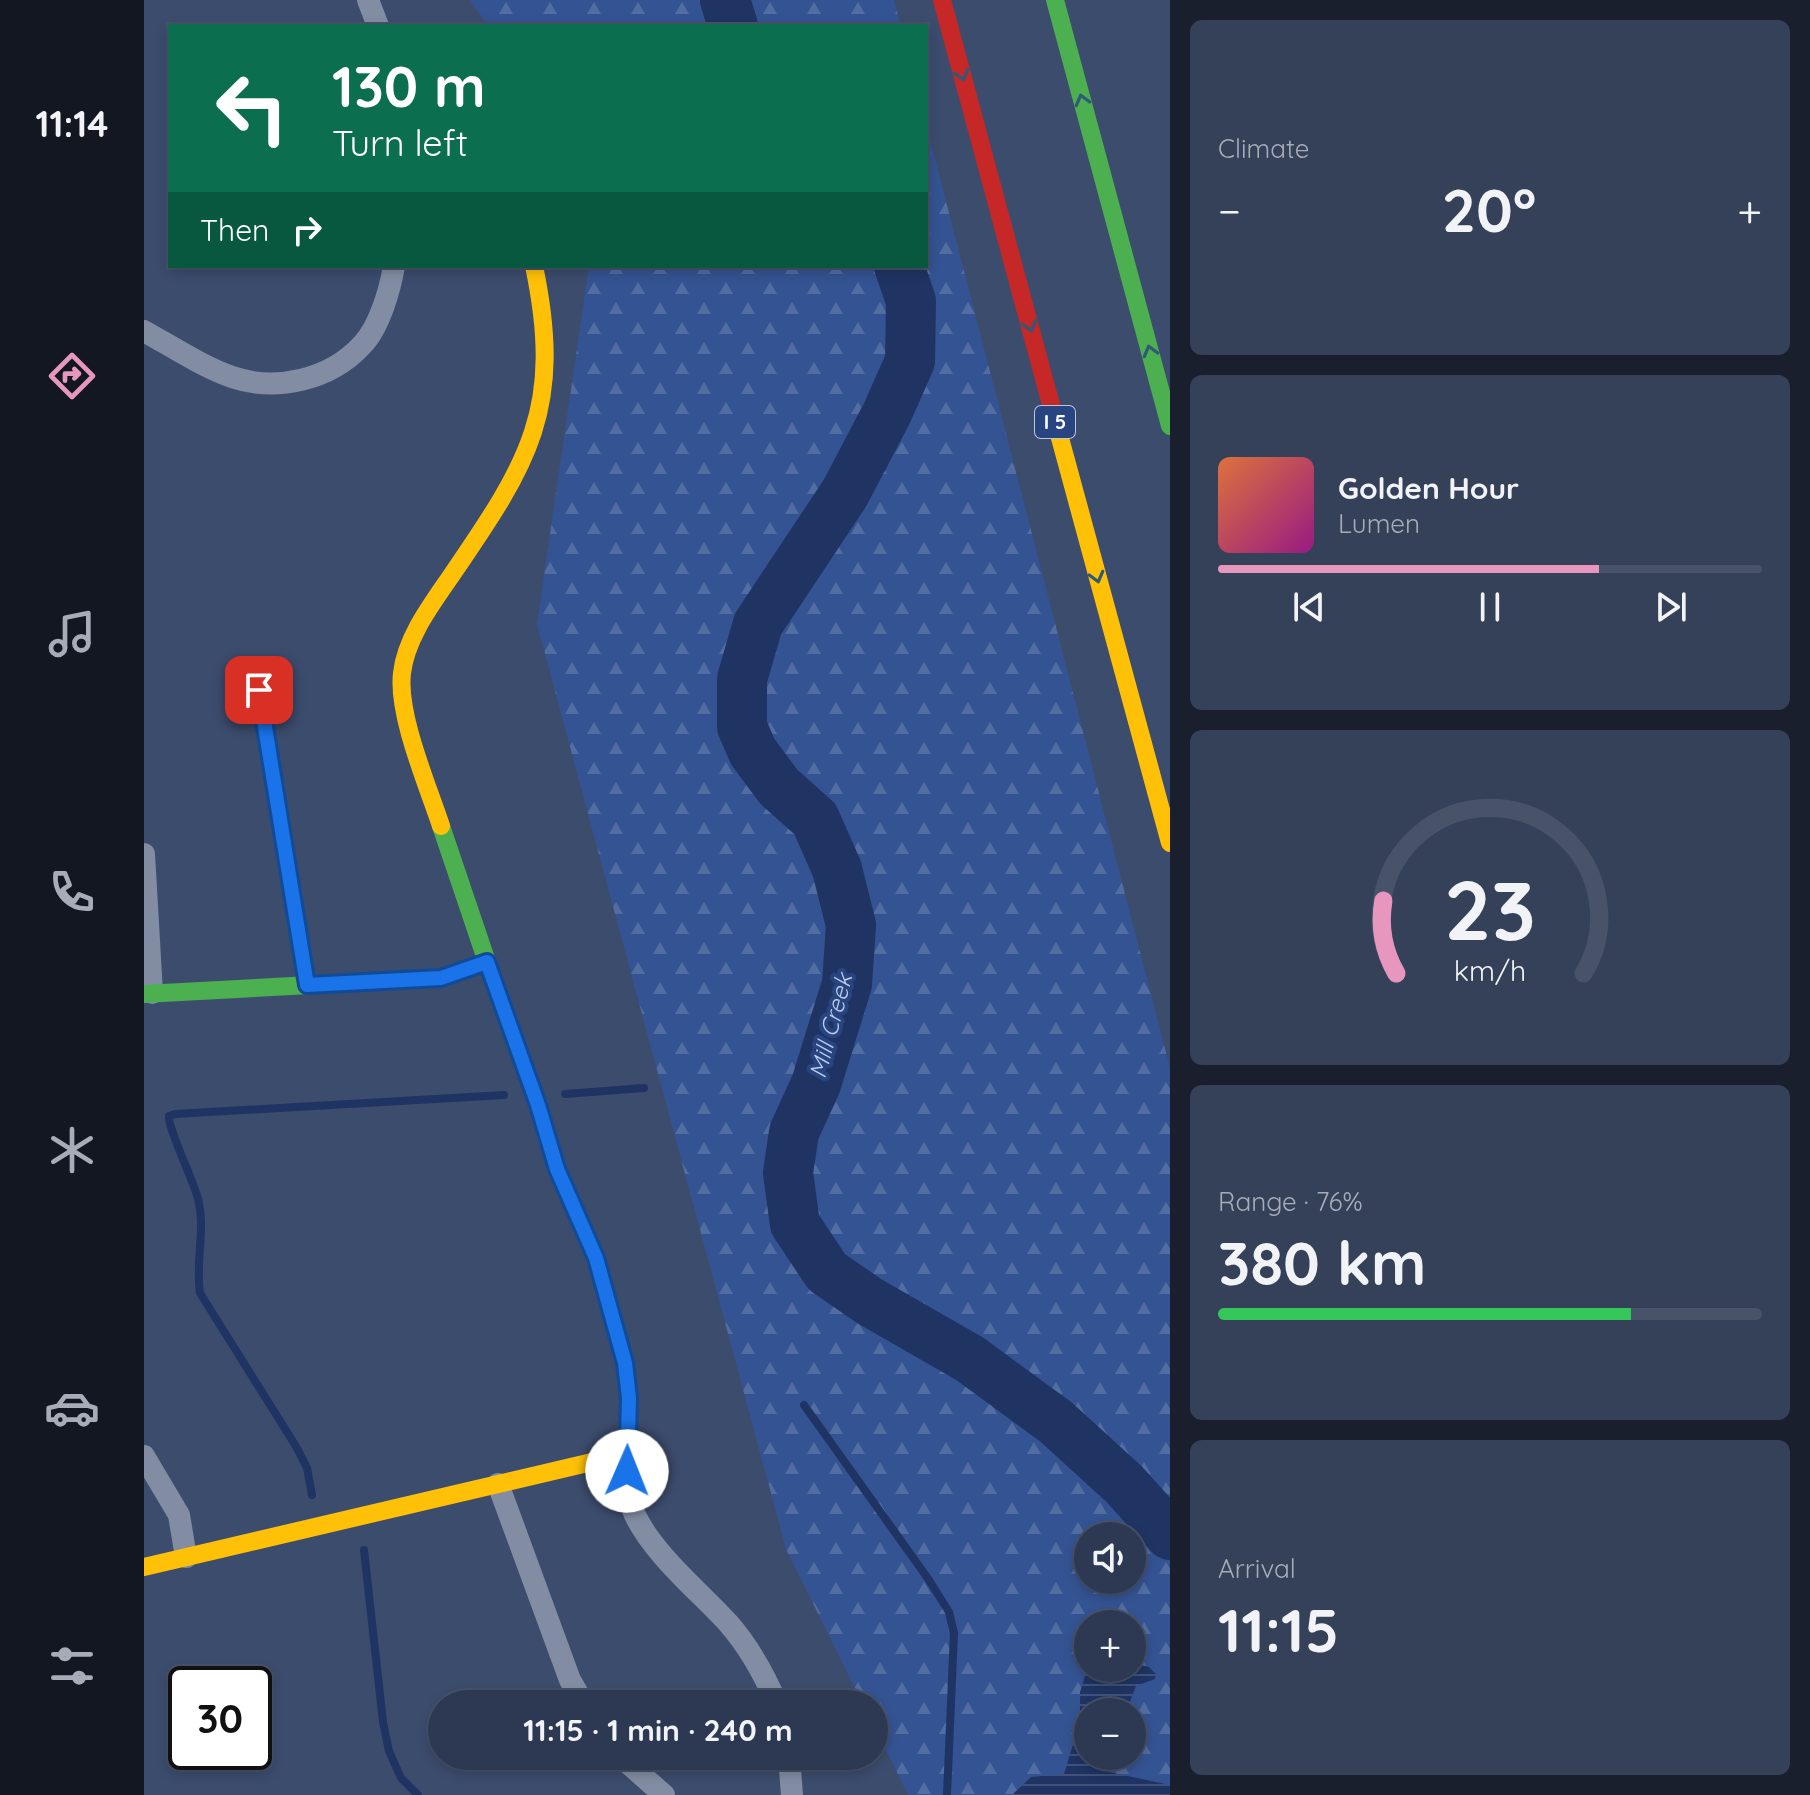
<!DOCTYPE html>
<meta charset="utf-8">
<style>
:root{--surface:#2d3952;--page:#354059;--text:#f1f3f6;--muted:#a7acb8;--line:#485369;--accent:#e797bd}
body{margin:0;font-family:Quicksand,sans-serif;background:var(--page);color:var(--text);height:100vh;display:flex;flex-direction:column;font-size:30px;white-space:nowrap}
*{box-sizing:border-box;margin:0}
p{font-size:26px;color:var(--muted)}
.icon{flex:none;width:44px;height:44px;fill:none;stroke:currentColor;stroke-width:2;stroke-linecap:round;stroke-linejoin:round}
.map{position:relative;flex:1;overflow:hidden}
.drawer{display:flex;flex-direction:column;gap:20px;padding:20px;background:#191f2d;width:640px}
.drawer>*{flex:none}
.top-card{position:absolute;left:24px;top:24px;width:760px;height:244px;border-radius:0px;box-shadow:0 4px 12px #0003,0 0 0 2px var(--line);background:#0b6e4f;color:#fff;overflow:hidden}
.buttons{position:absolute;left:930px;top:1522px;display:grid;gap:16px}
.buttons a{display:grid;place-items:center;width:72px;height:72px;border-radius:50%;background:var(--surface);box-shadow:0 4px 12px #0003,0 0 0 2px var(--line);font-size:40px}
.speed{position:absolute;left:24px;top:1666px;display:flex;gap:16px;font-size:40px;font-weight:700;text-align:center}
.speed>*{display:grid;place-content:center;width:104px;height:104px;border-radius:50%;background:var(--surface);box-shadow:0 4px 12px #0003,0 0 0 2px var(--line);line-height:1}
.speed .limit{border:4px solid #111;border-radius:12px;background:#fff;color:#111}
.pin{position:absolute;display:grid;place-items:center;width:68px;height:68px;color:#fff;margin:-34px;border-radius:16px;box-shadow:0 4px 12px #0006}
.me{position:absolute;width:88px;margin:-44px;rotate:1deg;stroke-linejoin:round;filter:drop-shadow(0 0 6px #0008)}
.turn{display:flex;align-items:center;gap:28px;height:168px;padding:0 32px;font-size:36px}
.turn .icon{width:104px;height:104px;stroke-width:2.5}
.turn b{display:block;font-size:56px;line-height:68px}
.then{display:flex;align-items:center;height:76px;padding:0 32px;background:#0003;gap:16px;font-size:30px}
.big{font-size:60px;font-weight:700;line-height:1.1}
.drawer .tile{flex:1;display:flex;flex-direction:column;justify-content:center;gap:12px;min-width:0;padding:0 28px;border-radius:12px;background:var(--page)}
.drawer .dial{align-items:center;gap:0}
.dial svg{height:208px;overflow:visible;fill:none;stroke:var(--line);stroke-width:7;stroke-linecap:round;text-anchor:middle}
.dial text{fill:var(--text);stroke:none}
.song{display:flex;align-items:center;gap:24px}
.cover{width:96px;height:96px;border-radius:12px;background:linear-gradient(135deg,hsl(20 70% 55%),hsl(310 70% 35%))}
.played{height:8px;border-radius:4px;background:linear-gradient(90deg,var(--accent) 70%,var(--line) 70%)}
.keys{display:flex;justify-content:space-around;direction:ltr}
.heat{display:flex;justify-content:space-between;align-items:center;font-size:44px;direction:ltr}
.charge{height:12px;border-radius:6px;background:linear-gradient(90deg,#34c759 76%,var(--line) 0)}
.trip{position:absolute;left:284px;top:1690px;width:460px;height:80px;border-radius:40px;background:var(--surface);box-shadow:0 4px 12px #0003,0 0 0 2px var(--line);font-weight:700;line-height:80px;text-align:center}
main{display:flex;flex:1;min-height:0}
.menu{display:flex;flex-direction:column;width:144px;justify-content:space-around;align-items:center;background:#121721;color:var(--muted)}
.menu .icon{width:56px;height:56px}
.menu .on{color:var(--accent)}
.menu b{font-size:36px;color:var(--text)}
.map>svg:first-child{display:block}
.forest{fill:url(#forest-firs);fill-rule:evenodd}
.water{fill:url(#water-rules)}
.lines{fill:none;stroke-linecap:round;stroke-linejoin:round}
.stream{stroke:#1f3463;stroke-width:8}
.river{stroke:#1f3463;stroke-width:50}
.lane{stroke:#828da3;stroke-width:11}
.street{stroke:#828da3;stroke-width:22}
.fast{stroke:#4caf50;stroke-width:18}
.slow{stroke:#ffc107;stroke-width:18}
.jam{stroke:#c62828;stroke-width:18}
.oneway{stroke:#2f5977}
.route-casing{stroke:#114b97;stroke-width:20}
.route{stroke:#1a73e8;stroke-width:14}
.labels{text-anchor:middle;stroke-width:8;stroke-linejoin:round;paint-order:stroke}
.shield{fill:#284481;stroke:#bec7d9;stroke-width:2}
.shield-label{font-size:20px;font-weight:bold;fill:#fff}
.water-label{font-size:24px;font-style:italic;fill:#bccded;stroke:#284481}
</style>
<main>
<nav class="menu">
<b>11:14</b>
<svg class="icon on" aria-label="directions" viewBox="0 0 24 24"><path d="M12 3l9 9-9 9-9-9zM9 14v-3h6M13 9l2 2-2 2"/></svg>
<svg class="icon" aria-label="music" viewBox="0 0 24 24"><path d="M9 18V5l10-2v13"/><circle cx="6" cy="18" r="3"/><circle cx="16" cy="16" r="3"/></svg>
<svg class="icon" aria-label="phone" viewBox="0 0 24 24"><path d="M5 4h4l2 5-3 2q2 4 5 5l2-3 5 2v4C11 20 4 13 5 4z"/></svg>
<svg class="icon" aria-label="climate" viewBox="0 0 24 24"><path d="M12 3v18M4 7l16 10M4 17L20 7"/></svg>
<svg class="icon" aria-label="car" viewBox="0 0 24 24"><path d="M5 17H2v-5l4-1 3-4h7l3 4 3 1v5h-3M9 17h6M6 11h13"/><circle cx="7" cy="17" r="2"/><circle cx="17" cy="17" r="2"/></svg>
<svg class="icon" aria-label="filters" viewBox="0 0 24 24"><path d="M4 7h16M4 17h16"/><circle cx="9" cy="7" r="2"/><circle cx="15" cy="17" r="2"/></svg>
</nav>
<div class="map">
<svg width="1026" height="1795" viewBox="0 0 1026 1795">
<defs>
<pattern id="forest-firs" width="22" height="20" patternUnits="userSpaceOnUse" patternTransform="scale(2)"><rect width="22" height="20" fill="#345392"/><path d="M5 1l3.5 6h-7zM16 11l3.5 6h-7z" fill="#526da2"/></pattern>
<pattern id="water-rules" width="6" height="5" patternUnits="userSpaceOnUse" patternTransform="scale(2)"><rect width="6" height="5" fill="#1f3463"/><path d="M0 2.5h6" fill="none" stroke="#41527a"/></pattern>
</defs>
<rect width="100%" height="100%" fill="#3c4c6d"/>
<g class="forest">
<path d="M326,0H750L757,26H344Z"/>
<path d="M782,124L1026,1068V1795H764L730,1726V1704H719L642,1549L393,624L445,266H782ZM944,1536H988V1580H944ZM944,1624H988V1668H944ZM944,1712H988V1756H944Z"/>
</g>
<path class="water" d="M988,1662L1005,1667L1012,1674L1011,1679L992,1686L982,1712H944V1756H967L965,1772L1026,1785V1795H868L887,1777L920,1774L936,1721V1692L941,1676L952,1668H988Z"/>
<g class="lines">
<g class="stream">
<path d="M421,1094L500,1088"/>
<path d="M660,1405L785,1580L805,1612L810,1633L803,1795"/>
<path d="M168,1495L163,1468L153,1448L56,1293C51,1260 62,1230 54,1199C50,1182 23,1126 25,1116L31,1114L360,1095"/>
<path d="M220,1550L239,1722L245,1751L257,1778L274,1795"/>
</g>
<g class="river">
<path d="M581,0L589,26"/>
<path d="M755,266L767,301L766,361L743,413L701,493L614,624L598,679V727L609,752L635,787L671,819L693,869L707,925L703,984L672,1084L650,1132L644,1173L651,1224L683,1272L725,1301L826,1359L912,1422L980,1484L1026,1535"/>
</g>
<path class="lane" d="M115,690L163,984"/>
<g class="street">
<path d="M224,0L234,26"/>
<path d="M0,331C27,346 59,367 88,377C132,392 186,380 218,345C235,328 246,290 250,266"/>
<path d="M0,854L8,993"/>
<path d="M482,1454C483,1474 483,1497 491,1515C510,1555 556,1592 585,1624C605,1647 621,1676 633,1704"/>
<path d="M0,1456L35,1515L42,1557"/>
<path d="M354,1484L426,1680L440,1704"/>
<path d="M476,1756L520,1795"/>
<path d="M645,1756L648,1795"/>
</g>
<g class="fast">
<path d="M911,0L1026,426"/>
<path d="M0,994L297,978L343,962L297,826"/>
</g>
<g class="slow">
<path d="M910,416L1026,843"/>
<path d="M297,826C284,786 253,715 258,673C262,638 287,605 307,576C385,462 420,409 390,266"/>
<path d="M0,1567L482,1454V1452"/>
</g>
<g class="jam">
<path d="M798,0L910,416"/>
<path d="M343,962L394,1105L413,1169L452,1258L481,1363L485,1398L482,1452"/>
</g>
</g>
<defs><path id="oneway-chevron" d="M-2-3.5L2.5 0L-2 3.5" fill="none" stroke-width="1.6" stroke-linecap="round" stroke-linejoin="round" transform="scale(2)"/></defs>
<g class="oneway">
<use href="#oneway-chevron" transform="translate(818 75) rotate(75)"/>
<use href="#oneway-chevron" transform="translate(938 100) rotate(-105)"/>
<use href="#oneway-chevron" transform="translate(886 326) rotate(75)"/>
<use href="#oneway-chevron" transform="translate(1006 351) rotate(-105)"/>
<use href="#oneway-chevron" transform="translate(953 577) rotate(75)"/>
</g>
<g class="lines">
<g class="route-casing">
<path id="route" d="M115,690L163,985L297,978L343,962L394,1105L413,1169L452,1258L481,1363L485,1398L483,1471"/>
</g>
<use href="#route" class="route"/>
</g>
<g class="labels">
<rect class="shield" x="891" y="406" width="40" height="32" rx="6"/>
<g class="shield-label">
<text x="911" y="429">I 5</text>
</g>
<g class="water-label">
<text transform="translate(687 1026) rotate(-75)" y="8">Mill Creek</text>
</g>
</g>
</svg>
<div class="buttons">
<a><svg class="icon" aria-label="sound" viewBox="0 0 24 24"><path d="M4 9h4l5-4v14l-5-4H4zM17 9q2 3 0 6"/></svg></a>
<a>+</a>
<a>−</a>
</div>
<div class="speed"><div class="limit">30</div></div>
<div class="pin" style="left:115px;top:690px;background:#d93025"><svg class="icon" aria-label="arrive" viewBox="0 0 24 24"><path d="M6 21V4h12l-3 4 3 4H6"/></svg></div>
<svg class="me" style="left:483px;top:1471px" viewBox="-20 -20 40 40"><circle r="19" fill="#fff"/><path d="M0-13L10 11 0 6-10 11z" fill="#1a73e8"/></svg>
<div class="trip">11:15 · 1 min · 240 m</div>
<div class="top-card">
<div class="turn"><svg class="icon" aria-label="left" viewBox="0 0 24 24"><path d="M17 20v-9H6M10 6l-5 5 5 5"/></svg><div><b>130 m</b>Turn left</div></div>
<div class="then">Then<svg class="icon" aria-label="right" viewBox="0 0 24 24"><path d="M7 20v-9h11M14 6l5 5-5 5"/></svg></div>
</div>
</div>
<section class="drawer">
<div class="tile"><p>Climate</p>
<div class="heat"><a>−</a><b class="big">20°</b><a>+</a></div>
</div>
<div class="tile">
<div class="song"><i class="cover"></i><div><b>Golden Hour</b><p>Lumen</p></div></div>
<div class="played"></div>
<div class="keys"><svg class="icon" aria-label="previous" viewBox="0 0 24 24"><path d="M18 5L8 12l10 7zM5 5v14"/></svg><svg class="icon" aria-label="pause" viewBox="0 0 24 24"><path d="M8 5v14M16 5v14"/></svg><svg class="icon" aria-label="next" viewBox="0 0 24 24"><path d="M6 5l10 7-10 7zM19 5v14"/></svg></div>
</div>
<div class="tile dial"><svg viewBox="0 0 100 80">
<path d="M14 69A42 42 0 1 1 86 69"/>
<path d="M14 69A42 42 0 0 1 9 41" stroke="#e797bd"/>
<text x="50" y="56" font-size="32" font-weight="700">23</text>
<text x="50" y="72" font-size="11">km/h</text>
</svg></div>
<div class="tile"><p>Range · 76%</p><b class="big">380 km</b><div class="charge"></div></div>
<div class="tile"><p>Arrival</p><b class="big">11:15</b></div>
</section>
</main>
